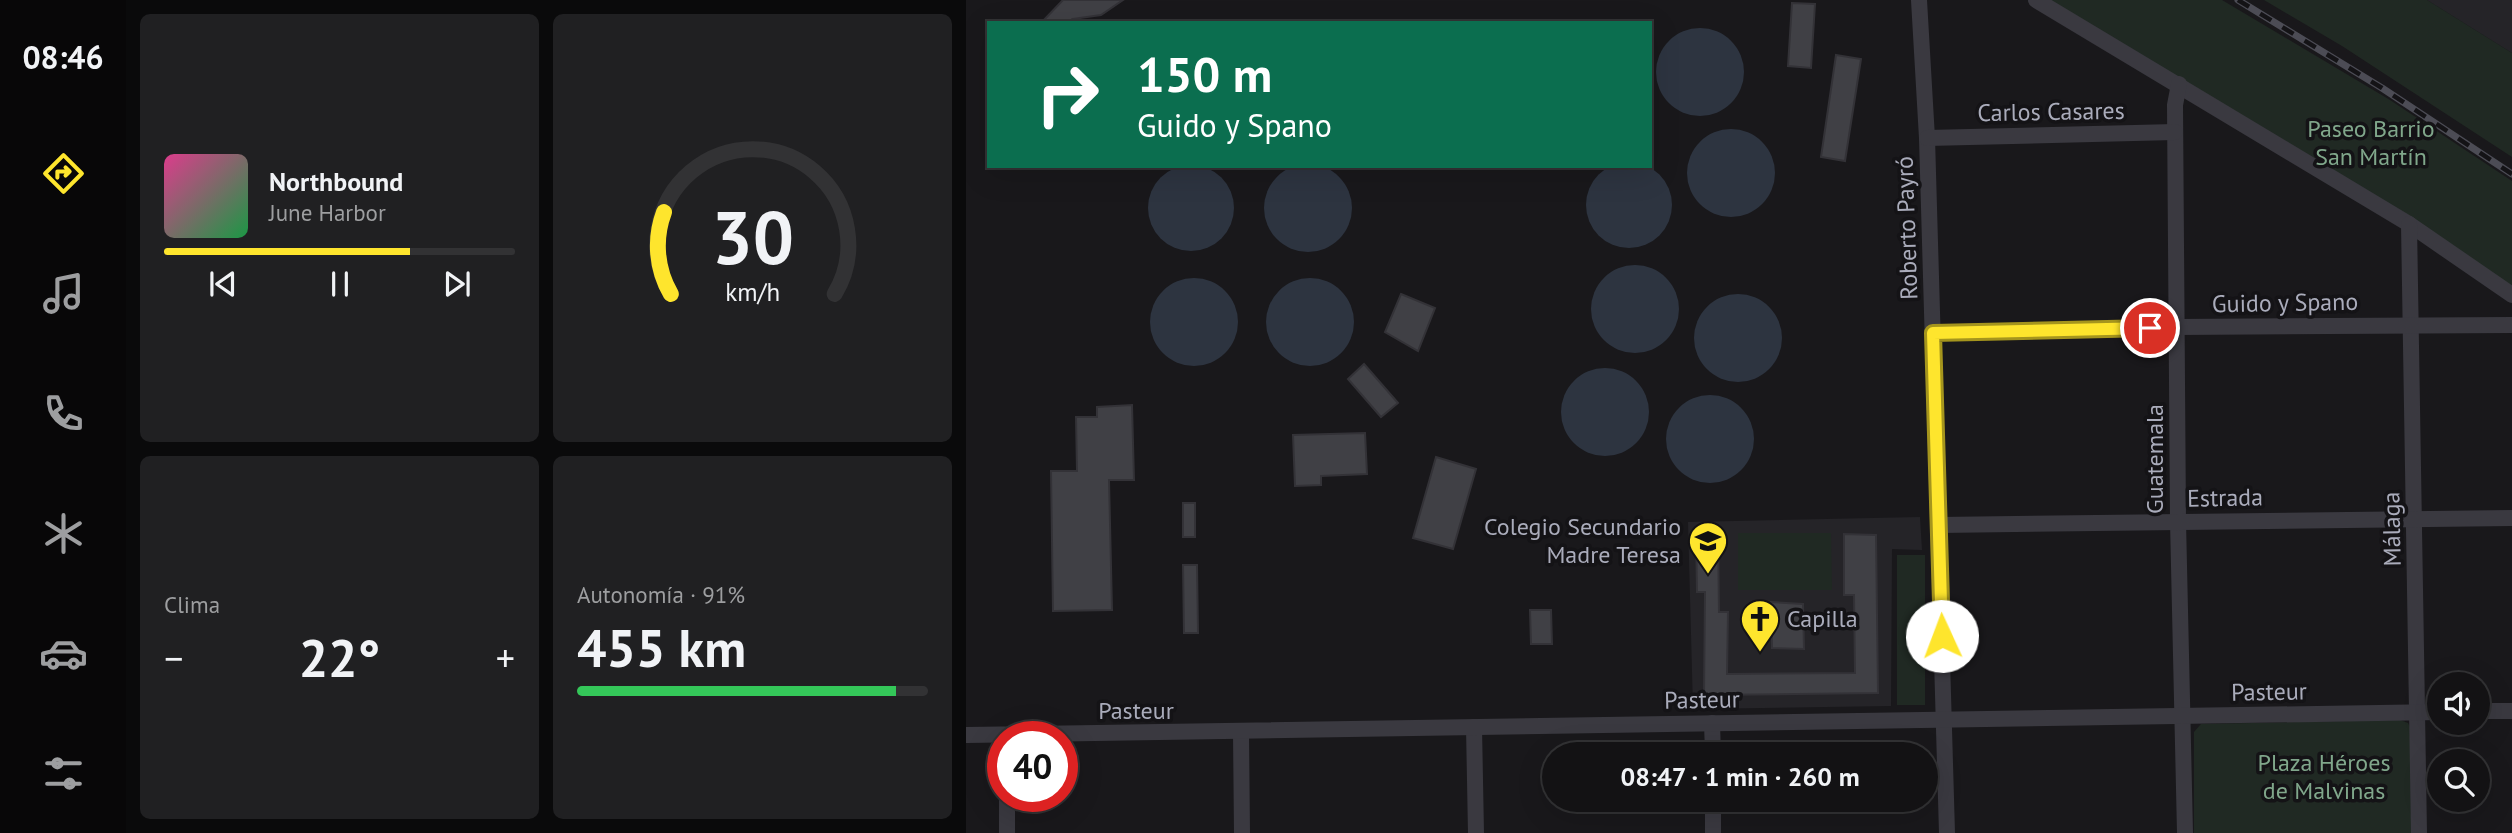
<!DOCTYPE html>
<html lang="es">
<meta charset="utf-8">
<style>
:root{--surface:#131214;--page:#202022;--text:#f1f3f6;--muted:#9d9ea0;--line:#323234;--accent:#fee52d}
body{margin:0;font-family:"PT Sans",sans-serif;background:var(--page);color:var(--text);height:100vh;display:flex;flex-direction:column;font-size:26px;white-space:nowrap}
*{box-sizing:border-box;margin:0}
p{font-size:23px;color:var(--muted)}
.icon{flex:none;width:38px;height:38px;fill:none;stroke:currentColor;stroke-width:2;stroke-linecap:round;stroke-linejoin:round}
.map{position:relative;flex:1;overflow:hidden}
.panel{display:flex;flex-direction:column;gap:14px;padding:14px;background:#0a0a0b;width:840px}
.panel>*{flex:none}
.guide{position:absolute;left:21px;top:21px;width:665px;height:147px;border-radius:0px;box-shadow:0 7px 28px #0002,0 0 0 2px var(--line);background:#0b6e4f;color:#fff;overflow:hidden}
.controls{position:absolute;left:1461px;top:672px;display:grid;gap:14px}
.controls a{display:grid;place-items:center;width:63px;height:63px;border-radius:50%;background:var(--surface);box-shadow:0 7px 28px #0002,0 0 0 2px var(--line);font-size:35px}
.speed{position:absolute;left:21px;top:721px;display:flex;gap:14px;font-size:35px;font-weight:700;text-align:center}
.speed>*{display:grid;place-content:center;width:91px;height:91px;border-radius:50%;background:var(--surface);box-shadow:0 7px 28px #0002,0 0 0 2px var(--line);line-height:1}
.speed .limit{border:10px solid #d22;background:#fff;color:#111}
.pin{position:absolute;display:grid;place-items:center;width:60px;height:60px;color:#fff;margin:-30px;border:4px solid #fff;border-radius:50%;box-shadow:0 2px 7px #0007}
.me{position:absolute;width:77px;margin:-38px;rotate:358deg;stroke-linejoin:round;filter:drop-shadow(0 0 5px #0008)}
.turn{display:flex;align-items:center;gap:24px;height:147px;padding:0 35px;font-size:32px}
.turn .icon{width:91px;height:91px;stroke-width:2.5}
.turn b{display:block;font-size:49px;line-height:60px}
.big{font-size:52px;font-weight:700;line-height:1.1}
.panel .card{flex:1;display:flex;flex-direction:column;justify-content:center;gap:10px;min-width:0;padding:0 24px;border-radius:10px;background:var(--page)}
.panel .dial{align-items:center;gap:0}
.dial svg{height:182px;overflow:visible;fill:none;stroke:var(--line);stroke-width:7;stroke-linecap:round;text-anchor:middle}
.dial text{fill:var(--text);stroke:none}
.song{display:flex;align-items:center;gap:21px}
.cover{width:84px;height:84px;border-radius:10px;background:linear-gradient(135deg,hsl(330 70% 55%),hsl(140 70% 35%))}
.played{height:7px;border-radius:4px;background:linear-gradient(90deg,var(--accent) 70%,var(--line) 70%)}
.keys{display:flex;justify-content:space-around;direction:ltr}
.heat{display:flex;justify-content:space-between;align-items:center;font-size:38px;direction:ltr}
.charge{height:10px;border-radius:5px;background:linear-gradient(90deg,#34c759 91%,var(--line) 0)}
.panel .tiles{flex:1;display:grid;gap:14px;grid-template-columns:repeat(2,1fr)}
.trip{position:absolute;left:576px;top:742px;width:396px;height:70px;border-radius:35px;background:var(--surface);box-shadow:0 7px 28px #0002,0 0 0 2px var(--line);font-weight:700;line-height:70px;text-align:center}
main{display:flex;flex:1;min-height:0}
.tab-bar{display:flex;flex-direction:column;width:126px;justify-content:space-around;align-items:center;background:#080708;color:var(--muted)}
.tab-bar .icon{width:49px;height:49px}
.tab-bar .active{color:var(--accent)}
.tab-bar b{font-size:32px;color:var(--text)}
.map>svg:first-child{display:block}
.built{fill:#252428}
.green{fill:#202923}
.water{fill:#2d3440}
.building{fill:#404045;stroke:#333237;stroke-width:2}
.lines{fill:none;stroke-linecap:round;stroke-linejoin:round}
.minor{stroke:#3a3940;stroke-width:16}
.rail-casing{stroke:#4c4c55;stroke-width:7}
.rail{stroke:#141316;stroke-width:4.5;stroke-dasharray:13;stroke-linecap:butt}
.route-casing{stroke:#a5951d;stroke-width:18}
.route{stroke:#fee52d;stroke-width:12}
.labels{text-anchor:middle;stroke-width:7;stroke-linejoin:round;paint-order:stroke}
.street-label{font-size:24px;fill:#aaacbb;stroke:#141316}
.park-label{font-size:24px;fill:#80a78b;stroke:#141316}
.poi-label{font-size:24px;fill:#aaacbb;stroke:#141316;text-anchor:end}
</style>
<main>
<nav class="tab-bar">
<b>08:46</b>
<svg class="icon active" aria-label="directions" viewBox="0 0 24 24"><path d="M12 3l9 9-9 9-9-9zM9 14v-3h6M13 9l2 2-2 2"/></svg>
<svg class="icon" aria-label="music" viewBox="0 0 24 24"><path d="M9 18V5l10-2v13"/><circle cx="6" cy="18" r="3"/><circle cx="16" cy="16" r="3"/></svg>
<svg class="icon" aria-label="phone" viewBox="0 0 24 24"><path d="M5 4h4l2 5-3 2q2 4 5 5l2-3 5 2v4C11 20 4 13 5 4z"/></svg>
<svg class="icon" aria-label="climate" viewBox="0 0 24 24"><path d="M12 3v18M4 7l16 10M4 17L20 7"/></svg>
<svg class="icon" aria-label="car" viewBox="0 0 24 24"><path d="M5 17H2v-5l4-1 3-4h7l3 4 3 1v5h-3M9 17h6M6 11h13"/><circle cx="7" cy="17" r="2"/><circle cx="17" cy="17" r="2"/></svg>
<svg class="icon" aria-label="filters" viewBox="0 0 24 24"><path d="M4 7h16M4 17h16"/><circle cx="9" cy="7" r="2"/><circle cx="15" cy="17" r="2"/></svg>
</nav>
<section class="panel">
<div class="tiles">
<div class="card">
<div class="song"><i class="cover"></i><div><b>Northbound</b><p>June Harbor</p></div></div>
<div class="played"></div>
<div class="keys"><svg class="icon" aria-label="previous" viewBox="0 0 24 24"><path d="M18 5L8 12l10 7zM5 5v14"/></svg><svg class="icon" aria-label="pause" viewBox="0 0 24 24"><path d="M8 5v14M16 5v14"/></svg><svg class="icon" aria-label="next" viewBox="0 0 24 24"><path d="M6 5l10 7-10 7zM19 5v14"/></svg></div>
</div>
<div class="card dial"><svg viewBox="0 0 100 80">
<path d="M14 69A42 42 0 1 1 86 69"/>
<path d="M14 69A42 42 0 0 1 11 33" stroke="#fee52d"/>
<text x="50" y="56" font-size="32" font-weight="700">30</text>
<text x="50" y="72" font-size="11">km/h</text>
</svg></div>
<div class="card"><p>Clima</p>
<div class="heat"><a>−</a><b class="big">22°</b><a>+</a></div>
</div>
<div class="card"><p>Autonomía · 91%</p><b class="big">455 km</b><div class="charge"></div></div>
</div>
</section>
<div class="map">
<svg width="1546" height="833" viewBox="0 0 1546 833">
<rect width="100%" height="100%" fill="#19181b"/>
<g class="built">
<path d="M1461,0H1546V53Z"/>
<path d="M954,517L956,550L926,549L925,706L727,709L722,522Z"/>
</g>
<g class="green">
<path d="M1077,0H1256L1424,100L1546,181V290Z"/>
<path d="M1298,0H1461L1546,53V157L1376,46Z"/>
<path d="M772,533H865L866,590H772Z"/>
<rect x="931" y="555" width="28" height="150"/>
<path d="M1434,720L1442,723L1445,729V833H1228V732L1235,724Z"/>
</g>
<g class="water">
<circle cx="734" cy="72" r="44"/>
<circle cx="765" cy="173" r="44"/>
<circle cx="663" cy="205" r="43"/>
<circle cx="342" cy="208" r="44"/>
<circle cx="225" cy="208" r="43"/>
<circle cx="669" cy="309" r="44"/>
<circle cx="344" cy="322" r="44"/>
<circle cx="228" cy="322" r="44"/>
<circle cx="772" cy="338" r="44"/>
<circle cx="639" cy="412" r="44"/>
<circle cx="744" cy="439" r="44"/>
</g>
<g class="building">
<path d="M97,0H157L135,15L107,19L111,23H75Z"/>
<path d="M826,3L849,4L845,68L822,66Z"/>
<path d="M870,55L895,59L879,161L855,157Z"/>
<path d="M435,294L469,308L452,351L419,332Z"/>
<path d="M398,364L432,403L415,417L382,379Z"/>
<path d="M166,405L168,480H143L146,610L87,611L85,471H111L110,417H131V407Z"/>
<path d="M399,433L401,474L355,476V485L329,486L327,435Z"/>
<path d="M470,457L510,469L487,549L447,538Z"/>
<rect x="217" y="503" width="12" height="34"/>
<path d="M730,532H752L753,612H762L761,674L889,673L888,595H878V534L910,535L912,693L738,695L739,592H731Z"/>
<path d="M217,565H231L232,633H218Z"/>
<path d="M805,602L837,604L838,649L806,648Z"/>
<path d="M564,610H585L586,644H565Z"/>
</g>
<g class="lines">
<g class="minor">
<path d="M953,0L961,138L981,833"/>
<path d="M1070,0L1443,224L1546,295"/>
<path d="M1213,84L1209,105L1212,521L1219,833"/>
<path d="M961,138L1209,132"/>
<path d="M1443,224L1453,833"/>
<path d="M967,333L1211,327L1546,325"/>
<path d="M973,525L1546,518"/>
<path d="M1512,711H1546"/>
<path d="M746,723L747,754"/>
<path d="M508,727L510,833"/>
<path d="M275,733L276,833"/>
<path d="M0,735L1474,712"/>
<path d="M41,796V833"/>
<path d="M747,800V833"/>
</g>
<g class="rail-casing">
<path id="rail" d="M1272,0L1416,88L1546,174"/>
</g>
<use href="#rail" class="rail"/>
</g>
<g class="lines">
<g class="route-casing">
<path id="route" d="M976,636L967,333L1184,328"/>
</g>
<use href="#route" class="route"/>
</g>
<defs>
<g id="school-pin" transform="scale(2.0125)"><path d="M0 17L-7.5 6A9.5 9.5 0 1 1 7.5 6Z" fill="#fee52d" stroke="#141316"/><path d="M0-5L7-2L0 1L-7-2ZM-4 1L0 2.5L4 1V4Q0 6-4 4Z" fill="#111"/></g>
<g id="church-pin" transform="scale(2.0125)"><path d="M0 17L-7.5 6A9.5 9.5 0 1 1 7.5 6Z" fill="#fee52d" stroke="#141316"/><path d="M-1.2-6h2.4v3.5h3.3v2.4h-3.3V6h-2.4V-.1h-3.3v-2.4h3.3Z" fill="#111"/></g>
</defs>
<g fill-rule="evenodd">
<use href="#school-pin" x="742" y="541"/>
<use href="#church-pin" x="794" y="619"/>
</g>
<g class="labels">
<g class="street-label">
<text transform="translate(1085 112) rotate(-1)" y="8">Carlos Casares</text>
<text transform="translate(941 228) rotate(-92)" y="8">Roberto Payró</text>
<text transform="translate(1319 303) rotate(-1)" y="8">Guido y Spano</text>
<text transform="translate(1189 459) rotate(-90)" y="8">Guatemala</text>
<text transform="translate(1259 498) rotate(-1)" y="8">Estrada</text>
<text transform="translate(1426 529) rotate(-91)" y="8">Málaga</text>
<text transform="translate(1303 692) rotate(-1)" y="8">Pasteur</text>
<text transform="translate(736 700) rotate(-1)" y="8">Pasteur</text>
<text x="170" y="719">Pasteur</text>
</g>
<g class="park-label">
<text x="1405" y="137">Paseo Barrio<tspan x="1405" dy="28">San Martín</tspan></text>
<text x="1358" y="771">Plaza Héroes<tspan x="1358" dy="28">de Malvinas</tspan></text>
</g>
<g class="poi-label">
<text x="715" y="535">Colegio Secundario<tspan x="715" dy="28">Madre Teresa</tspan></text>
<text x="821" y="627" text-anchor="start">Capilla</text>
</g>
</g>
</svg>
<div class="controls">
<a><svg class="icon" aria-label="sound" viewBox="0 0 24 24"><path d="M4 9h4l5-4v14l-5-4H4zM17 9q2 3 0 6"/></svg></a>
<a><svg class="icon" aria-label="search" viewBox="0 0 24 24"><circle cx="10" cy="10" r="6"/><path d="M15 15l6 6"/></svg></a>
</div>
<div class="speed"><div class="limit">40</div></div>
<div class="pin" style="left:1184px;top:328px;background:#d93025"><svg class="icon" aria-label="arrive" viewBox="0 0 24 24"><path d="M6 21V4h12l-3 4 3 4H6"/></svg></div>
<svg class="me" style="left:976px;top:636px" viewBox="-20 -20 40 40"><circle r="19" fill="#fff"/><path d="M0-13L10 11 0 6-10 11z" fill="#fee52d"/></svg>
<div class="trip">08:47 · 1 min · 260 m</div>
<div class="guide">
<div class="turn"><svg class="icon" aria-label="right" viewBox="0 0 24 24"><path d="M7 20v-9h11M14 6l5 5-5 5"/></svg><div><b>150 m</b>Guido y Spano</div></div>
</div>
</div>
</main>
